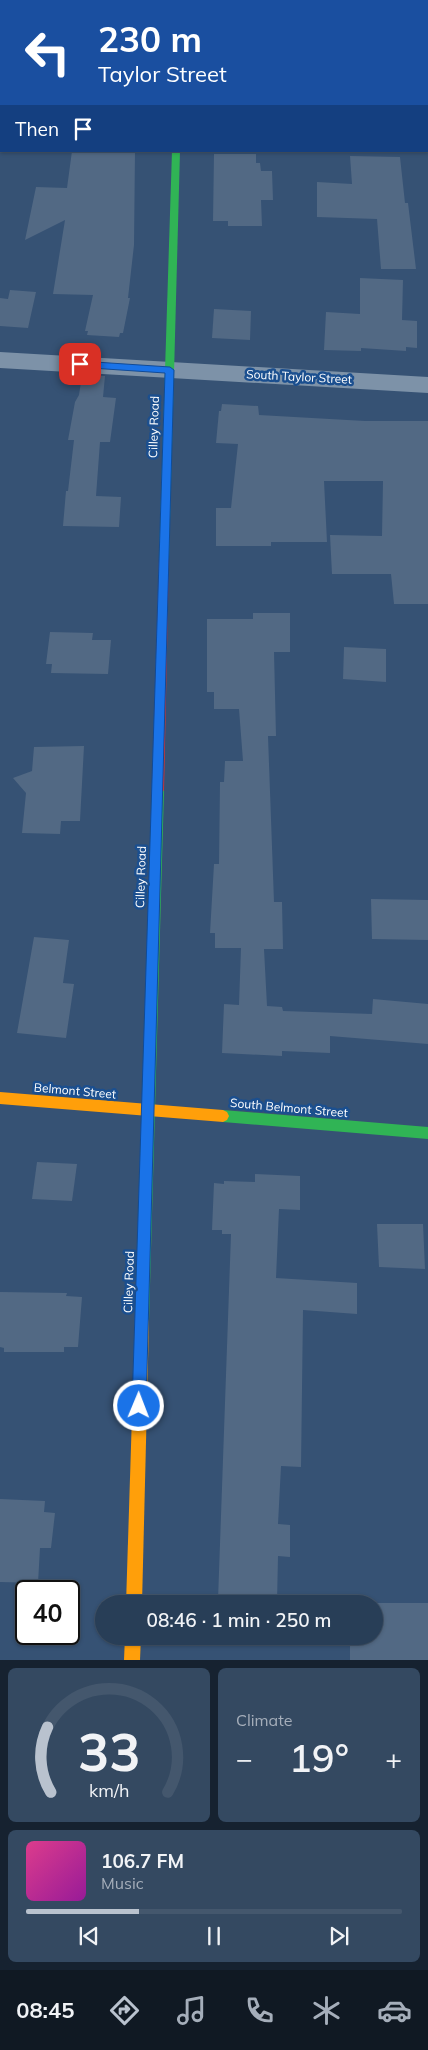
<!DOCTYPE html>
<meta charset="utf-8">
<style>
:root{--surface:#283e57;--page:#344961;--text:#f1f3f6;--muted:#a5aeba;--line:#44576d;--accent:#b9c2ce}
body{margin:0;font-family:Mulish,sans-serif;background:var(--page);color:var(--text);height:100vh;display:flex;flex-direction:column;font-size:19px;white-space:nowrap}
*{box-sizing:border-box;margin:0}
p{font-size:16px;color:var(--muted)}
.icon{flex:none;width:28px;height:28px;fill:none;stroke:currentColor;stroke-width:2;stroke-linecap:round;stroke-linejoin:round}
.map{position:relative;height:1660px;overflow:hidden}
.drawer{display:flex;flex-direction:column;gap:8px;padding:8px;background:#162230;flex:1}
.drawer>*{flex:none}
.top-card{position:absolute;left:0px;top:0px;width:429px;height:152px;box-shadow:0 1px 4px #0004,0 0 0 1px var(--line);background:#1a4fa0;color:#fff;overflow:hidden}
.speed{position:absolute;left:15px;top:1580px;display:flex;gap:10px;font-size:25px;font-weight:700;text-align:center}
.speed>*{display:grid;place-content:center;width:65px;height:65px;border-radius:50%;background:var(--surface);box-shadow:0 1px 4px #0004,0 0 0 1px var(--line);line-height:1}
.speed .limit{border:2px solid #111;border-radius:8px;background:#fff;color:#111}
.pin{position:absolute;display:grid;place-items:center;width:42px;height:42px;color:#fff;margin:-21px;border-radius:10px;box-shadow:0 2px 8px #0006}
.me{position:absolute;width:55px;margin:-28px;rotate:1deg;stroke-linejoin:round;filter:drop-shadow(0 0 4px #0008)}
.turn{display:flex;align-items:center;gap:18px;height:105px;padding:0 15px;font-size:22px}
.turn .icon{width:65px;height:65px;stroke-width:2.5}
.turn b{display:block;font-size:35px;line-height:42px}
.then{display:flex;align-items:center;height:48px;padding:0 15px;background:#0003;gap:10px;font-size:19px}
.big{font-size:38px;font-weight:600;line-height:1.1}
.drawer .widget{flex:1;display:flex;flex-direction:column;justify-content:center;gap:8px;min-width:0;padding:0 18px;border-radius:8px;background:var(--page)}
.drawer .dial{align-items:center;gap:0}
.dial svg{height:130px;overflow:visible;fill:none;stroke:var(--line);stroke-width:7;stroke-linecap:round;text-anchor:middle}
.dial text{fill:var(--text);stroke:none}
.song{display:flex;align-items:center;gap:15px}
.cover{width:60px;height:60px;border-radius:8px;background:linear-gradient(135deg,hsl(330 70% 55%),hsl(300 70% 35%))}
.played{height:5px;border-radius:2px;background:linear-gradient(90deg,var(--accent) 30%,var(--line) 30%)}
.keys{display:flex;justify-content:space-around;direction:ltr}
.heat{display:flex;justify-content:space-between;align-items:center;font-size:28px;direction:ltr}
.drawer .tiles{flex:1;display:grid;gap:8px;grid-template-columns:1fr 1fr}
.widget:last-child{grid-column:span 2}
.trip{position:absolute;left:95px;top:1595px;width:288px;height:50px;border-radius:25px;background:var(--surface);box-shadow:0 1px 4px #0004,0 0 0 1px var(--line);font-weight:600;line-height:50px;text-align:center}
.dock{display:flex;height:80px;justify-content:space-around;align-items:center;background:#101923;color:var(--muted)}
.dock .icon{width:35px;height:35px}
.dock .active{color:var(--accent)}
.dock b{font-size:22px;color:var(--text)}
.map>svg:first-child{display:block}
.building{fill:#526984}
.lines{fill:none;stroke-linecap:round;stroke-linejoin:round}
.street{fill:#7d92a8;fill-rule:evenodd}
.fast{fill:#30b455;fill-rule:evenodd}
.slow{fill:#ff9f0a;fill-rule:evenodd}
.jam{fill:#e5322d;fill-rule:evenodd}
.route{fill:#1a73e8;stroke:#114b97}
.labels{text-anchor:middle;stroke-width:5;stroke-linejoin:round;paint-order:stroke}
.street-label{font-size:12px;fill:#fff;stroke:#1b4f8f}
</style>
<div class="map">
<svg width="428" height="1660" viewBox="0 0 428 1660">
<rect width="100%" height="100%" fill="#365274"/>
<g class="building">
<path d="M72,151H135L134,245L128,298H130L123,333H120L119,337L87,335L88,331H85L93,295L53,294L65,220L25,240L36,187L67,188Z"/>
<path d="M214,154H256V163H260L261,171H272L273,200H261L262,226H228V221H213Z"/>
<path d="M350,156L400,157L405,203H408L416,269H381L377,219L317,217V182L352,184Z"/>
<path d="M360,278L403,280L402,320L417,321V348L406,347V351L361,348V351L324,350L326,312L360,314Z"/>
<path d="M10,290L36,292L28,328L0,326V298L8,299Z"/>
<path d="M214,309L251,311L250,340L212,338Z"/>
<path d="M82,375L105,376L103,397L116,398L110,442H100L96,496L121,497L119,527L63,526L66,491H68L74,440H68L75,402L79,395Z"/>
<path d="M222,404L258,406L259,415L365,421H428V604H394L391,574H332L330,535L382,536L383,481H324L327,542H271V546H216V508H231L238,444L216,443L219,411H221Z"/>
<path d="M253,613H290V652H274L276,736H268L274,902H282L283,949H264L267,1006L282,1007L283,1011L372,1014L373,999L428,1004V1044L330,1036V1053L282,1051V1056L222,1053L224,1004L239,1005L241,948H215V933H210L214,864H219L220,782H224L225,761H243L239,709H214V692H207V619H253Z"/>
<path d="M50,632L93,633L92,640H111L108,674L51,673L52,664H46Z"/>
<path d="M344,647L386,649V682L343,679Z"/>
<path d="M84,746L80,821H61L60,834L22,833L26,793L13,778L32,771L34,747Z"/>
<path d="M371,899L428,900V940L372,939Z"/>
<path d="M34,937L69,940L63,983L74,984L66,1038L17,1033Z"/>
<path d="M37,1162L77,1164L72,1201L32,1199Z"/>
<path d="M255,1174L300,1176V1210L279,1209L276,1278L357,1283V1314L303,1310L301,1467L281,1466L278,1524L290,1525V1557L278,1556L277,1603L218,1600L231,1234H222V1230H212L214,1183L224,1184V1181L255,1182Z"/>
<path d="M377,1224H423L425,1269L379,1267Z"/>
<path d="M0,1292L67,1293L66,1296L82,1297L78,1347H64V1352H4V1348L0,1347Z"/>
<path d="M0,1499L45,1501L44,1512L55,1513L51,1548H40L38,1583L0,1582Z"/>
<path d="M350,1603H428V1660H350V1636H374V1604Z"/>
</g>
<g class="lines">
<path class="street" d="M0,352L428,377V393L0,368Z"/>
<g class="fast">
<path d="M176,0H184V1H177Z"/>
<path d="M172,151H180L169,559L164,563L159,559Z"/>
<path d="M158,785L162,787L164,790L149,1321L147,1326L142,1328L137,1326L135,1321L152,790L154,787Z"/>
<path d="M223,1110L428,1127V1139L223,1122L219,1120L217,1116L219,1112Z"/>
</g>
<g class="slow">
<path d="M0,1092L223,1110L227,1112L229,1116L227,1120L223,1122L0,1104Z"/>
<path d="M142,1314L147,1316L149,1321L142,1604H126L135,1321L137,1316Z"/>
<path d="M125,1636H141L140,1660H124Z"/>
</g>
<path class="jam" d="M164,555L169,559L164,790L162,793H154L152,790L159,559Z"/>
</g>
<path class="route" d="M80,361L170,367L174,370L146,1406L144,1412L139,1414L134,1412L132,1406L165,373L76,367L75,364Z"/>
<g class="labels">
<g class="street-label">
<text transform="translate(299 377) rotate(3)" y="4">South Taylor Street</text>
<text transform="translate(154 427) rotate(-88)" y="4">Cilley Road</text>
<text transform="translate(141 877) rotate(-88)" y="4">Cilley Road</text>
<text transform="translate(75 1091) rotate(5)" y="4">Belmont Street</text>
<text transform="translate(289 1108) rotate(5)" y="4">South Belmont Street</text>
<text transform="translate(129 1282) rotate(-88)" y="4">Cilley Road</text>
</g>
</g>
</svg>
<div class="speed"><div class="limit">40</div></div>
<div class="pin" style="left:80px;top:364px;background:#d93025"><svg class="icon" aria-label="arrive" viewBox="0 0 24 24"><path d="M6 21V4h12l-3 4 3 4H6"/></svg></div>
<svg class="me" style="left:139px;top:1406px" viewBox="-20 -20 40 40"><circle r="17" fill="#1a73e8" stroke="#fff" stroke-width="3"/><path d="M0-11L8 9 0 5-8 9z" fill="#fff"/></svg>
<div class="trip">08:46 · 1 min · 250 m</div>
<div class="top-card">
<div class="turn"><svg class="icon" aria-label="left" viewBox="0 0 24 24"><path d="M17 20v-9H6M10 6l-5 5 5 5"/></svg><div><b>230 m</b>Taylor Street</div></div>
<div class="then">Then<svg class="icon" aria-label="arrive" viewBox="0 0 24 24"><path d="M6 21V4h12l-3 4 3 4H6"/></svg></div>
</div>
</div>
<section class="drawer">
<div class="tiles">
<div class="widget dial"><svg viewBox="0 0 100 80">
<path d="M14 69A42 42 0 1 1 86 69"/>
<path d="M14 69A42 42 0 0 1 12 29" stroke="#b9c2ce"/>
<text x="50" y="56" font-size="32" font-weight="700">33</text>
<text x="50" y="72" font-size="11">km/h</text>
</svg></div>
<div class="widget"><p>Climate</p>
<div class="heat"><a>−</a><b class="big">19°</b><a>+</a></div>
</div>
<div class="widget">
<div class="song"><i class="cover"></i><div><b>106.7 FM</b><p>Music</p></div></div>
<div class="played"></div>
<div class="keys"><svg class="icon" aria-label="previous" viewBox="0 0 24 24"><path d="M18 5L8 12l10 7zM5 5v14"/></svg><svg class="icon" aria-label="pause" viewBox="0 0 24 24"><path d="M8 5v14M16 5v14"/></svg><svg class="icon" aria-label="next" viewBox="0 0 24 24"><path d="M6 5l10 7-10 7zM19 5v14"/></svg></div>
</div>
</div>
</section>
<nav class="dock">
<b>08:45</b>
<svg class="icon active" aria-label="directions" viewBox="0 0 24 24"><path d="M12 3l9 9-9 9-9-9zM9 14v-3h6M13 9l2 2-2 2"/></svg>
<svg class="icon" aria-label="music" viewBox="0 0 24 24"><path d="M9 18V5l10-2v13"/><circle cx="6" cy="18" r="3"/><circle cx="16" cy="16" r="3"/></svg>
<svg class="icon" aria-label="phone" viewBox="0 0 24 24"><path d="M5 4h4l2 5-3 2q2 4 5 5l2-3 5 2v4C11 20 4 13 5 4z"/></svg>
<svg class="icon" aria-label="climate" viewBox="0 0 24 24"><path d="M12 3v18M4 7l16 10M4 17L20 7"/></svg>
<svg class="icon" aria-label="car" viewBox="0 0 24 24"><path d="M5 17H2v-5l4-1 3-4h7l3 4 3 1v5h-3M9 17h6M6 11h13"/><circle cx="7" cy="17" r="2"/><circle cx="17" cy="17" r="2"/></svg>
</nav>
